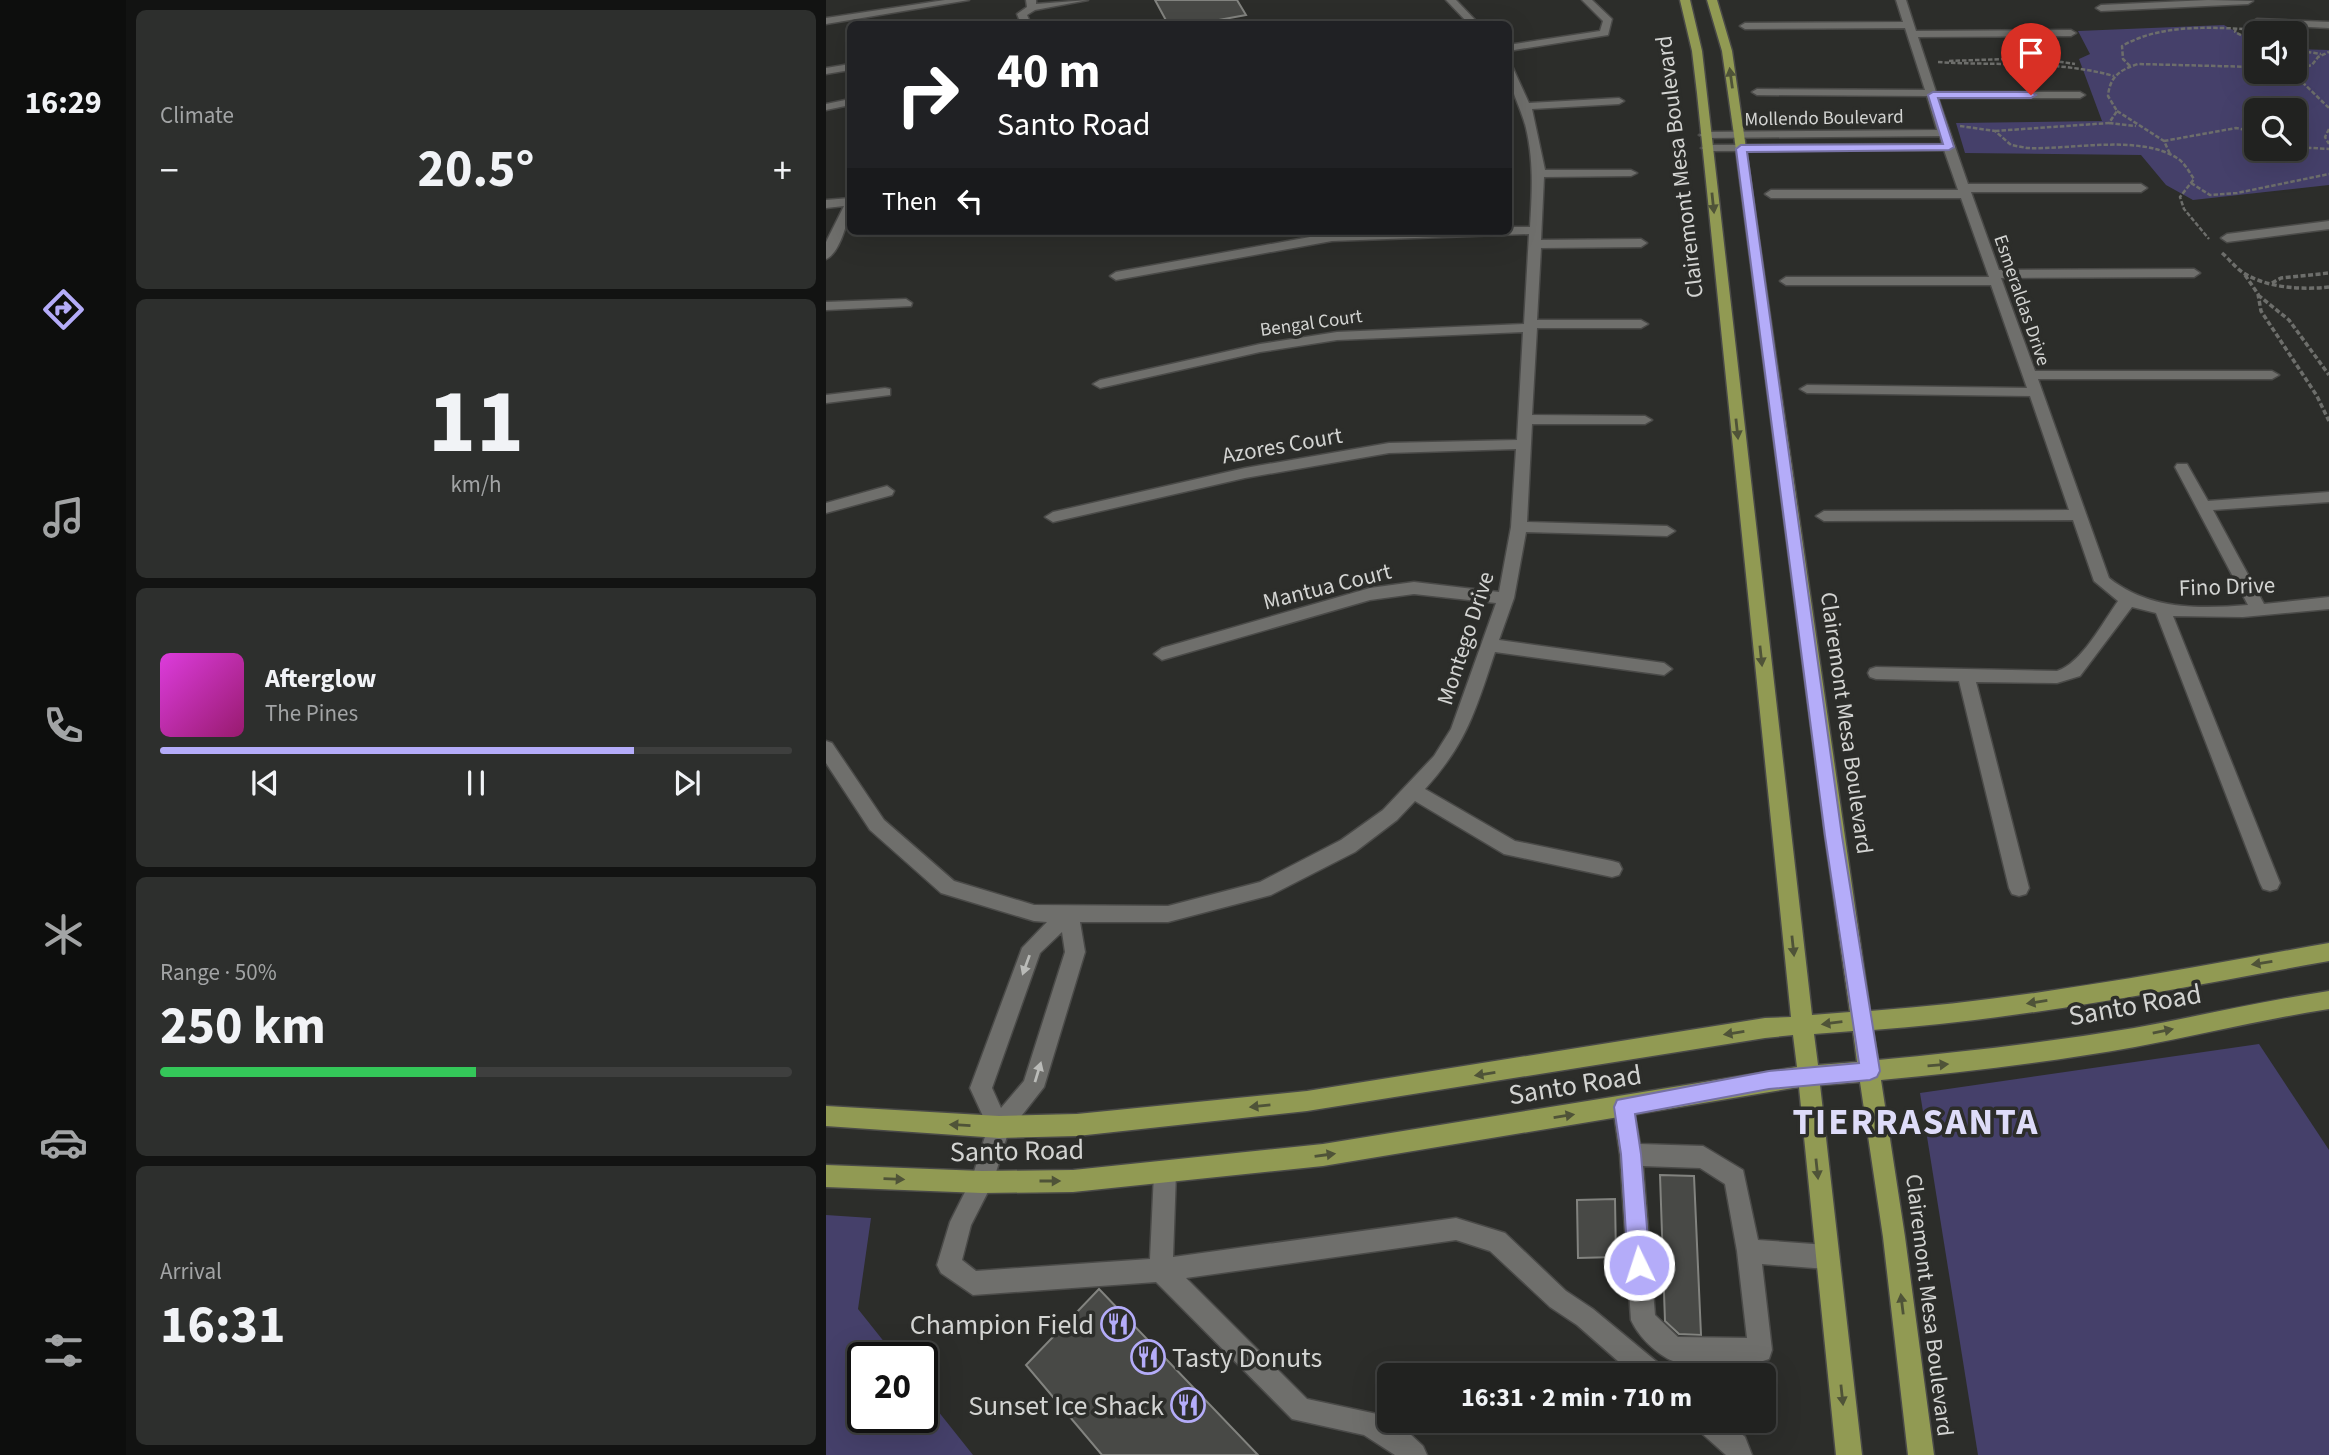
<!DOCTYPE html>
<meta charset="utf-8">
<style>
:root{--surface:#212220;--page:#2d2f2d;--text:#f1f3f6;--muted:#a2a4a5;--line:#3e3f3e;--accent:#b4acf9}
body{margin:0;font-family:"Source Sans 3",sans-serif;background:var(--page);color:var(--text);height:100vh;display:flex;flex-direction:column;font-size:26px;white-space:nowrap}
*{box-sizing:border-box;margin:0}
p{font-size:23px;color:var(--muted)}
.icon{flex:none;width:38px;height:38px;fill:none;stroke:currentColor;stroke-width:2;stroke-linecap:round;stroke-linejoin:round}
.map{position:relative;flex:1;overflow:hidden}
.sheet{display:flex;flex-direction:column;gap:10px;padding:10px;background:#121312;width:700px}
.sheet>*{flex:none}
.top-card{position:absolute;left:21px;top:21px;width:665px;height:214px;border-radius:10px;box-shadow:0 7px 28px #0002,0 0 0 2px var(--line);background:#202124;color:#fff;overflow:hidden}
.fabs{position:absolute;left:1418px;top:21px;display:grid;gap:14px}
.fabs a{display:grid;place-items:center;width:63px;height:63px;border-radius:10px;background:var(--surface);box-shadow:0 7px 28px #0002,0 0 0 2px var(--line);font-size:35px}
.speed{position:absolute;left:21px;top:1342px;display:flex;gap:14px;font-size:35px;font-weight:700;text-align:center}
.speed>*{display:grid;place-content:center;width:91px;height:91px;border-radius:50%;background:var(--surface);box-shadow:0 7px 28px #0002,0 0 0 2px var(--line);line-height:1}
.speed .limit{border:4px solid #111;border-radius:10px;background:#fff;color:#111}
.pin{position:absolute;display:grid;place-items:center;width:60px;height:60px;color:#fff;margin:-72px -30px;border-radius:50% 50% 50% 0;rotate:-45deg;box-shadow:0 0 7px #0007}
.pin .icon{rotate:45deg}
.me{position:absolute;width:77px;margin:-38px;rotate:356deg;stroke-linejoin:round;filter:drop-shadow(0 0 5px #0008)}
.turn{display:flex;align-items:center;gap:24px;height:147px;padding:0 35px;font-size:32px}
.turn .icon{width:91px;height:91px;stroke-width:2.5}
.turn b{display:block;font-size:49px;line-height:60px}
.then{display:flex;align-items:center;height:66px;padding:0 35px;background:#0003;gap:14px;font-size:26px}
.big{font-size:52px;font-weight:700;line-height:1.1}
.sheet .card{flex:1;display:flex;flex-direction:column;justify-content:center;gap:10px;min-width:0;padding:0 24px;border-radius:10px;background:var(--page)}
.sheet .dial{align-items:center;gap:0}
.dial b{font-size:91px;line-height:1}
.song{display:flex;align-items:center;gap:21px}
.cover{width:84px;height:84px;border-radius:10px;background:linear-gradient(135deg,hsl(300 70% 55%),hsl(320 70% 35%))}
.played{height:7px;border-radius:4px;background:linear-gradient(90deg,var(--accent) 75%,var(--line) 75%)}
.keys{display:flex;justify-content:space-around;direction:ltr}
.heat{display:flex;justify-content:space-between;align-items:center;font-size:38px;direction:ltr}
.charge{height:10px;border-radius:5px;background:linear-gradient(90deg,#34c759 50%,var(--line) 0)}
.trip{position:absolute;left:551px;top:1363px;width:399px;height:70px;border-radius:10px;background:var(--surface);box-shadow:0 7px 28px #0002,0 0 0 2px var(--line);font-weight:700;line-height:70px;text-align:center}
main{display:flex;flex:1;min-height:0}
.menu{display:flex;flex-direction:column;width:126px;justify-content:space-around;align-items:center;background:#0d0e0d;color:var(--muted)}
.menu .icon{width:49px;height:49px}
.menu .selected{color:var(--accent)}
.menu b{font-size:32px;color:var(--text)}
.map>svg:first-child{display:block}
.green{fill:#45406a;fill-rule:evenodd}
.building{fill:#484946;stroke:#82837f;stroke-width:2}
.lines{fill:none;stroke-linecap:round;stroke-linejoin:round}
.minor-casing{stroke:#4a4a48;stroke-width:3}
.major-casing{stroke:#4a4a48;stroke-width:3}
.path-far1{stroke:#6d6e6b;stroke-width:2.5;stroke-dasharray:4.5 2;stroke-linecap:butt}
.path{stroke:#6d6e6b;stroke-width:3.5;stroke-dasharray:5 2.5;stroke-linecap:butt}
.minor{fill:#6f6f6c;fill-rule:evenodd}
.major{fill:#919a53;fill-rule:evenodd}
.oneway{fill:#4f5338}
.oneway2{fill:#babbb8}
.route{fill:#b4acf9;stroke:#7570a2;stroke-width:2}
.labels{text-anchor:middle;stroke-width:7;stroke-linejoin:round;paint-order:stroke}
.far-street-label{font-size:19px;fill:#d3d4d2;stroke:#2c2d2a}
.street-label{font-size:23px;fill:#d3d4d2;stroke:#2c2d2a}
.near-street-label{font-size:28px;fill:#d3d4d2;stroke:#2c2d2a}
.near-poi-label{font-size:28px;fill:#d3d4d2;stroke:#2c2d2a;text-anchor:end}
.near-district-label{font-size:37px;font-weight:bold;letter-spacing:2px;fill:#dedcf9;stroke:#2c2d2a}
</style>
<main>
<nav class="menu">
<b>16:29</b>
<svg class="icon selected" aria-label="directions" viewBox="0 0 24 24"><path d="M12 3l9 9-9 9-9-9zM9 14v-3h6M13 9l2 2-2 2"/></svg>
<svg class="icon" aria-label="music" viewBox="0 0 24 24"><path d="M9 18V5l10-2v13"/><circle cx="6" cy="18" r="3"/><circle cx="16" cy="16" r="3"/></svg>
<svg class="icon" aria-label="phone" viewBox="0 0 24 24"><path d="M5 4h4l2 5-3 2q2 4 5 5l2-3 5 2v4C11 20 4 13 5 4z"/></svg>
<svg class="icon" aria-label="climate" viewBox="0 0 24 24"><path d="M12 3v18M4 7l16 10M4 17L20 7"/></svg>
<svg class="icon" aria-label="car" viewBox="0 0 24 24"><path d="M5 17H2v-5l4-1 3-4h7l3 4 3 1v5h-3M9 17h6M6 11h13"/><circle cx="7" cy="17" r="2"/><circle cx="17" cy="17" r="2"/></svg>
<svg class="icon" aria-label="filters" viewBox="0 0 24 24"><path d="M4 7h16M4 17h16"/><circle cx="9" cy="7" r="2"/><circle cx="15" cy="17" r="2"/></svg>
</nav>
<section class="sheet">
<div class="card"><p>Climate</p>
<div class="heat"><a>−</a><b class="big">20.5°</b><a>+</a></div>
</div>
<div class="card dial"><b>11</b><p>km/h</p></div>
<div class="card">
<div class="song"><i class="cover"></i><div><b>Afterglow</b><p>The Pines</p></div></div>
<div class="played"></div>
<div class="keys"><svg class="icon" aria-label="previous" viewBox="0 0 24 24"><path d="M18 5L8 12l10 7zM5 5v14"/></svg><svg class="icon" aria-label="pause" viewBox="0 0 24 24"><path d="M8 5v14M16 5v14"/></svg><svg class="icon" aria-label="next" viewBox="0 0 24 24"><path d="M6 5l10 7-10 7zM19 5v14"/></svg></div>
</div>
<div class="card"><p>Range · 50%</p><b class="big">250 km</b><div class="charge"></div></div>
<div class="card"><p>Arrival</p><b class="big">16:31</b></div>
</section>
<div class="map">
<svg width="1503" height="1455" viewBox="0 0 1503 1455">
<rect width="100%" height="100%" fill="#2c2d2a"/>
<g class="green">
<path d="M1398,25L1430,43V72H1468V49L1503,50V185L1367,200L1340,185L1315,155L1139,153L1130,123L1276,121L1253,59L1264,54L1252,31ZM1430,110H1468V149H1430Z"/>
<path d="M1433,1044L1503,1150V1455H1152L1094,1093Z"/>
<path d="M0,1215L45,1218L32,1309L71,1358H37V1418H96V1391L147,1455H0Z"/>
</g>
<g class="building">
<path d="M329,0H411L420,15L371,24H342Z"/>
<path d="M834,1175L868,1176L875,1335L853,1334L839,1321Z"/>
<path d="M789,1199L790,1257L752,1258L751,1200Z"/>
<path d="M273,1289L432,1455H276L200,1365Z"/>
</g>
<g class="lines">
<g class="minor-casing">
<g id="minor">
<path d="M119,0H143L0,24V18Z"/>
<path d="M200,0H210V4L262,0L209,10L201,15L205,24H195L191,14L201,7Z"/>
<path d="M620,0H630L653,24H643Z"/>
<path d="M756,0H766L786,19L782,35L682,51V45L774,31L777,21Z"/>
<path d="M1070,0H1080L1090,31L1245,30L1250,33L1245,36L1092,37L1110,92H1254L1259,95L1254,98H1112L1142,184H1315L1321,188L1315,192H1145L1173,270L1368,269L1374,273L1368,277L1175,278L1209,371H1446L1453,375L1446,379H1212L1283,578C1323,610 1373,609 1422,605L1349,467L1351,464H1361L1382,501L1503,492V502L1387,510L1438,604L1503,597V609L1417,617L1347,616L1454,883L1451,889L1444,891L1437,889L1434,883L1330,613L1306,607L1254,676L1231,683L1150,682L1203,888L1200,894L1193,896L1186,894L1183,888L1133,681L1050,679L1044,677L1042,673L1044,669L1050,667L1231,671C1255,664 1277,622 1292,601L1268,581L1247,520L998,521L990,516L998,511L1243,510L1204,396L981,393L974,389L981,385L1201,388L1165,285H960L954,281L960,277H1163L1135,198H945L939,194L945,190H1132L1118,150L881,151L875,148L881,145L1116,144L1114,136L879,138L873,135L879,132L1111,130L1101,96L931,95L926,92L931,89L1099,90L1079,28L919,29L914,26L919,23L1077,22Z"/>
<path d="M1382,0L1427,1L1422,4L1275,11L1270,8L1275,5Z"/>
<path d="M1431,19L1503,22V28L1427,24L1426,22Z"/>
<path d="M24,64V70L0,74V68Z"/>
<path d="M682,65L687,68L703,103L793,98L798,101L793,104L706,109L719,170H805L811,173L805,176L718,177L715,240L815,239L821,243L815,247L715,248L711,320H815L822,324L815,328H711L706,415L819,416L826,420L819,424H706L701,522L841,526L849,531L841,536L700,532L688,598L673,640L838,663L846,669L838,675L669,652C650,709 641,743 599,789L689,841L786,861L793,863L796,869L793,875L786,877L678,854L589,801L571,820L529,852L445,895L342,922H254L259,952L218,1087L182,1133L167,1182L145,1225L136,1260L150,1271L324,1259L328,1173L331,1165L339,1162L347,1165L350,1173L347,1257L630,1218L679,1233L740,1291L767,1309L837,1367L840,1376H809L751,1325L724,1307L664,1251L630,1240L360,1278L481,1399L551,1414L583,1433L597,1446L601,1455H569L538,1435L466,1419L330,1282L147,1295L115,1273L111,1265L124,1222L146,1178L162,1127L144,1088L196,948L221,922L208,921L115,893L44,830L0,763V741L6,743L58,820L128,881L208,905L342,906L434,882L515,840L557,810L608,756L625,729L670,603L588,594L544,600L336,660L328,654L336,648L544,588L588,582L673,592L685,527L690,449L563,453L419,478L227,522L219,517L227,512L419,468L563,443L691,440L697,332L511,340L434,352L274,388L267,384L274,380L434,344L511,332L698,324L703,234L506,241L290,280L284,276L290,272L506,233L682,231V227H704C706,192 708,162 700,128C695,107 682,87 682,65ZM236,932L239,952L198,1081L175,1108L166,1088L214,953Z"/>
<path d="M24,99V105L0,110V104Z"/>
<path d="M24,198C25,213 15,253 0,259V242L18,206L0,208V200Z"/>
<path d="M1503,221V229L1401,242L1395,238L1401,234Z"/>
<path d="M80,299L86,303L85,306L0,310V302Z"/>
<path d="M59,388L64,389V395L0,403V395Z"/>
<path d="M61,486L68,491L66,495L0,513V503Z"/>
<path d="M798,1097L806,1100L814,1144L877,1146L917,1170L932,1240L1001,1245L1009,1249L1013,1257L1009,1265L1001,1269L936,1264L946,1350L943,1359L934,1362L847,1361C831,1355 812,1336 805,1320L794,1155L787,1107L790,1100ZM817,1166L874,1168L899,1184L911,1251L921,1338L852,1337L829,1315Z"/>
<path d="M869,1421H900L919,1437L926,1455H900L872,1430Z"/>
</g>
</g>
<g class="major-casing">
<path id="major" d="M854,0H864L876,51L986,1015L1024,1012L999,836L908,135L896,51L881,0H891L906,51L1044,1011C1199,1000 1351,970 1503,943V961C1352,988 1201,1019 1047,1030L1052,1060C1138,1052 1223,1042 1308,1028C1373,1016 1437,1001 1503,991V1009C1438,1019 1374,1035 1309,1047C1225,1062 1140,1072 1055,1080L1079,1237L1108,1455H1082L1057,1237L1034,1082L994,1085L1036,1455H1010L973,1087L497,1166L247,1192L156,1193L0,1187V1165L156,1171L247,1170L497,1144L971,1067L967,1035L939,1038L481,1111L251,1136L173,1138L0,1126V1106L173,1116L251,1114L481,1091L939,1018L965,1017L871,93L866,51ZM1027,1031L1031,1062L992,1065L988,1034Z"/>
</g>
<g class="path-far1">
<path d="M1410,28L1409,32L1430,43"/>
<path d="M1468,50L1495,54"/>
<path d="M1123,61L1208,58L1249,64"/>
<path d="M1112,62C1171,66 1230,60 1288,76"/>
<path d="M1304,66L1297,59L1296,46C1333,25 1378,27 1419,29"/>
<path d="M1468,70L1486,65L1492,57L1503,52"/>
<path d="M1460,72L1471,77L1503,108"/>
<path d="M1291,111L1338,141L1344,154"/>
<path d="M1283,123L1310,126"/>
<path d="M1134,126L1169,131L1185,145L1201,148C1245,150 1313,134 1351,158C1359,163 1363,172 1368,179L1354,197L1358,209L1383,239"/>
<path d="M1503,129L1499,137L1503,144"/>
<path d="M1169,131L1283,123L1291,111L1282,96C1284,76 1294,70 1312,64L1430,67"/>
<path d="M1338,141L1410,128L1430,132"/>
<path d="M1468,147L1503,149"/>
<path d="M1365,183L1384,195L1411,193L1503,174"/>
</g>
<g class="path">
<path d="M1396,253C1403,259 1409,267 1416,272C1440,288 1475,290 1503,287"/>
<path d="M1419,275L1432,294L1435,311L1491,396L1503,421"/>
<path d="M1446,283L1455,278L1503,273"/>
<path d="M1432,295L1463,320L1503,375"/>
</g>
<use href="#minor" class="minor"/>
<use href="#major" class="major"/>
</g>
<defs><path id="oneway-solid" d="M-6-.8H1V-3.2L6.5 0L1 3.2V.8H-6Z" transform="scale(1.75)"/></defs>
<g class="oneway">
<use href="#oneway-solid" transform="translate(905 78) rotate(-98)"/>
<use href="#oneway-solid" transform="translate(887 203) rotate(84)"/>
<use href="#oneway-solid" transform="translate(911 429) rotate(84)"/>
<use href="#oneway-solid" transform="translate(935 656) rotate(84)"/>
<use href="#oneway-solid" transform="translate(967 946) rotate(84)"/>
<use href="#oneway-solid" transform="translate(1436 963) rotate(171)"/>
<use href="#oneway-solid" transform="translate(1211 1002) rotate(171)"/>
<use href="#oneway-solid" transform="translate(1006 1023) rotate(173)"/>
<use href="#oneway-solid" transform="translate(1337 1031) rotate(-12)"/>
<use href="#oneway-solid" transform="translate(908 1033) rotate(171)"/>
<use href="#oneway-solid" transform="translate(1112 1065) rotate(-5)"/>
<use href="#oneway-solid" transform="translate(659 1074) rotate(171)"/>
<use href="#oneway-solid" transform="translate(434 1106) rotate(174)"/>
<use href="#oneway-solid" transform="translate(738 1116) rotate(-9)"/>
<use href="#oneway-solid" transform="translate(134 1125) rotate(-177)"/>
<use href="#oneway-solid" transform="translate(499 1155) rotate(-8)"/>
<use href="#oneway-solid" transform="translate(991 1169) rotate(84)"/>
<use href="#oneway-solid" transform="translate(68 1179) rotate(2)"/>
<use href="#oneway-solid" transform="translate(224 1181)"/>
<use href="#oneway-solid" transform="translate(1076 1304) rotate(-97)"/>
<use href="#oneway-solid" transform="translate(1016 1395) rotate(84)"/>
</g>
<g class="oneway2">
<use href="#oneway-solid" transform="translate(200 965) rotate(110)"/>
<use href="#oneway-solid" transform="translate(212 1072) rotate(-73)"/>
</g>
<path class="route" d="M1107,92H1205L1210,95L1205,98H1112L1128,147L1123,150L921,152L1016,836L1054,1071L1051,1077L1044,1080L943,1089L809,1114L815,1154L824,1265L821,1273L813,1276L806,1273L802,1265L795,1154L788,1107L791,1100L943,1071L1033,1063L999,836L910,149L915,145L1117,144L1102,95Z"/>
<defs>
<g id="restaurant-ring" transform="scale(1.75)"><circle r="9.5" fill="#2c2d2a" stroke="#b4acf9" stroke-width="1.5"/><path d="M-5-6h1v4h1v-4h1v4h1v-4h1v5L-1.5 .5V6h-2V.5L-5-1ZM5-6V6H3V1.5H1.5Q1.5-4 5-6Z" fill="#b4acf9"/></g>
</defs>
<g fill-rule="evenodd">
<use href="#restaurant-ring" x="292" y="1324"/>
<use href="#restaurant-ring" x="322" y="1357"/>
<use href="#restaurant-ring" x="362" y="1405"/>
</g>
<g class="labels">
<g class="far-street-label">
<text transform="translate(998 117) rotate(-1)" y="7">Mollendo Boulevard</text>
<text transform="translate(1197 300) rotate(71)" y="7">Esmeraldas Drive</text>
<text transform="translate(485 322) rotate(-8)" y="7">Bengal Court</text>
</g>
<g class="street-label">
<text transform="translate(853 167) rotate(-97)" y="8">Clairemont Mesa Boulevard</text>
<text transform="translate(456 445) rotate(-10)" y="8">Azores Court</text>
<text transform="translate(501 586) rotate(-14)" y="8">Mantua Court</text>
<text transform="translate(1401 586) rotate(-2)" y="8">Fino Drive</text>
<text transform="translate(639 638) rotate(-72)" y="8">Montego Drive</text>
<text transform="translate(1021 723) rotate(82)" y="8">Clairemont Mesa Boulevard</text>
<text transform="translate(1104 1305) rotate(83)" y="8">Clairemont Mesa Boulevard</text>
</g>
<g class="near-street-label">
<text transform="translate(1309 1004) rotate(-10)" y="10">Santo Road</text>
<text transform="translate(749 1084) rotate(-9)" y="10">Santo Road</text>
<text transform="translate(191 1150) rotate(-1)" y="10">Santo Road</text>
</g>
<g class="near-poi-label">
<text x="268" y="1334">Champion Field</text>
<text x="346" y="1367" text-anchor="start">Tasty Donuts</text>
<text x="338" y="1415">Sunset Ice Shack</text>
</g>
<g class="near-district-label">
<text x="1090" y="1134">TIERRASANTA</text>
</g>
</g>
</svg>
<div class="fabs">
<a><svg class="icon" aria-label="sound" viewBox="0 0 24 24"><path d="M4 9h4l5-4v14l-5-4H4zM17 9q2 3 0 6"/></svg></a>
<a><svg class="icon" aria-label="search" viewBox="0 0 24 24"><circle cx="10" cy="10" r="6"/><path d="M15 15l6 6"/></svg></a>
</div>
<div class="speed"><div class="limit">20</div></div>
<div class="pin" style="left:1205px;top:95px;background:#d93025"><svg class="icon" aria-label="arrive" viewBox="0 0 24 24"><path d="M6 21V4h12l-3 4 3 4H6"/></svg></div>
<svg class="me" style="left:813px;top:1265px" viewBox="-20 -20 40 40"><circle r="17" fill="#b4acf9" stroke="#fff" stroke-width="3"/><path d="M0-11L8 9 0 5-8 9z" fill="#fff"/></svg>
<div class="trip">16:31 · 2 min · 710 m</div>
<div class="top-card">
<div class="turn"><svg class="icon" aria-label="right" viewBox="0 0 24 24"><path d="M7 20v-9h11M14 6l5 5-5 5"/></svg><div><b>40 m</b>Santo Road</div></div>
<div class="then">Then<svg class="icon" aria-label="left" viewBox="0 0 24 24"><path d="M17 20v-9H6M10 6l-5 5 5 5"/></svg></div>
</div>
</div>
</main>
